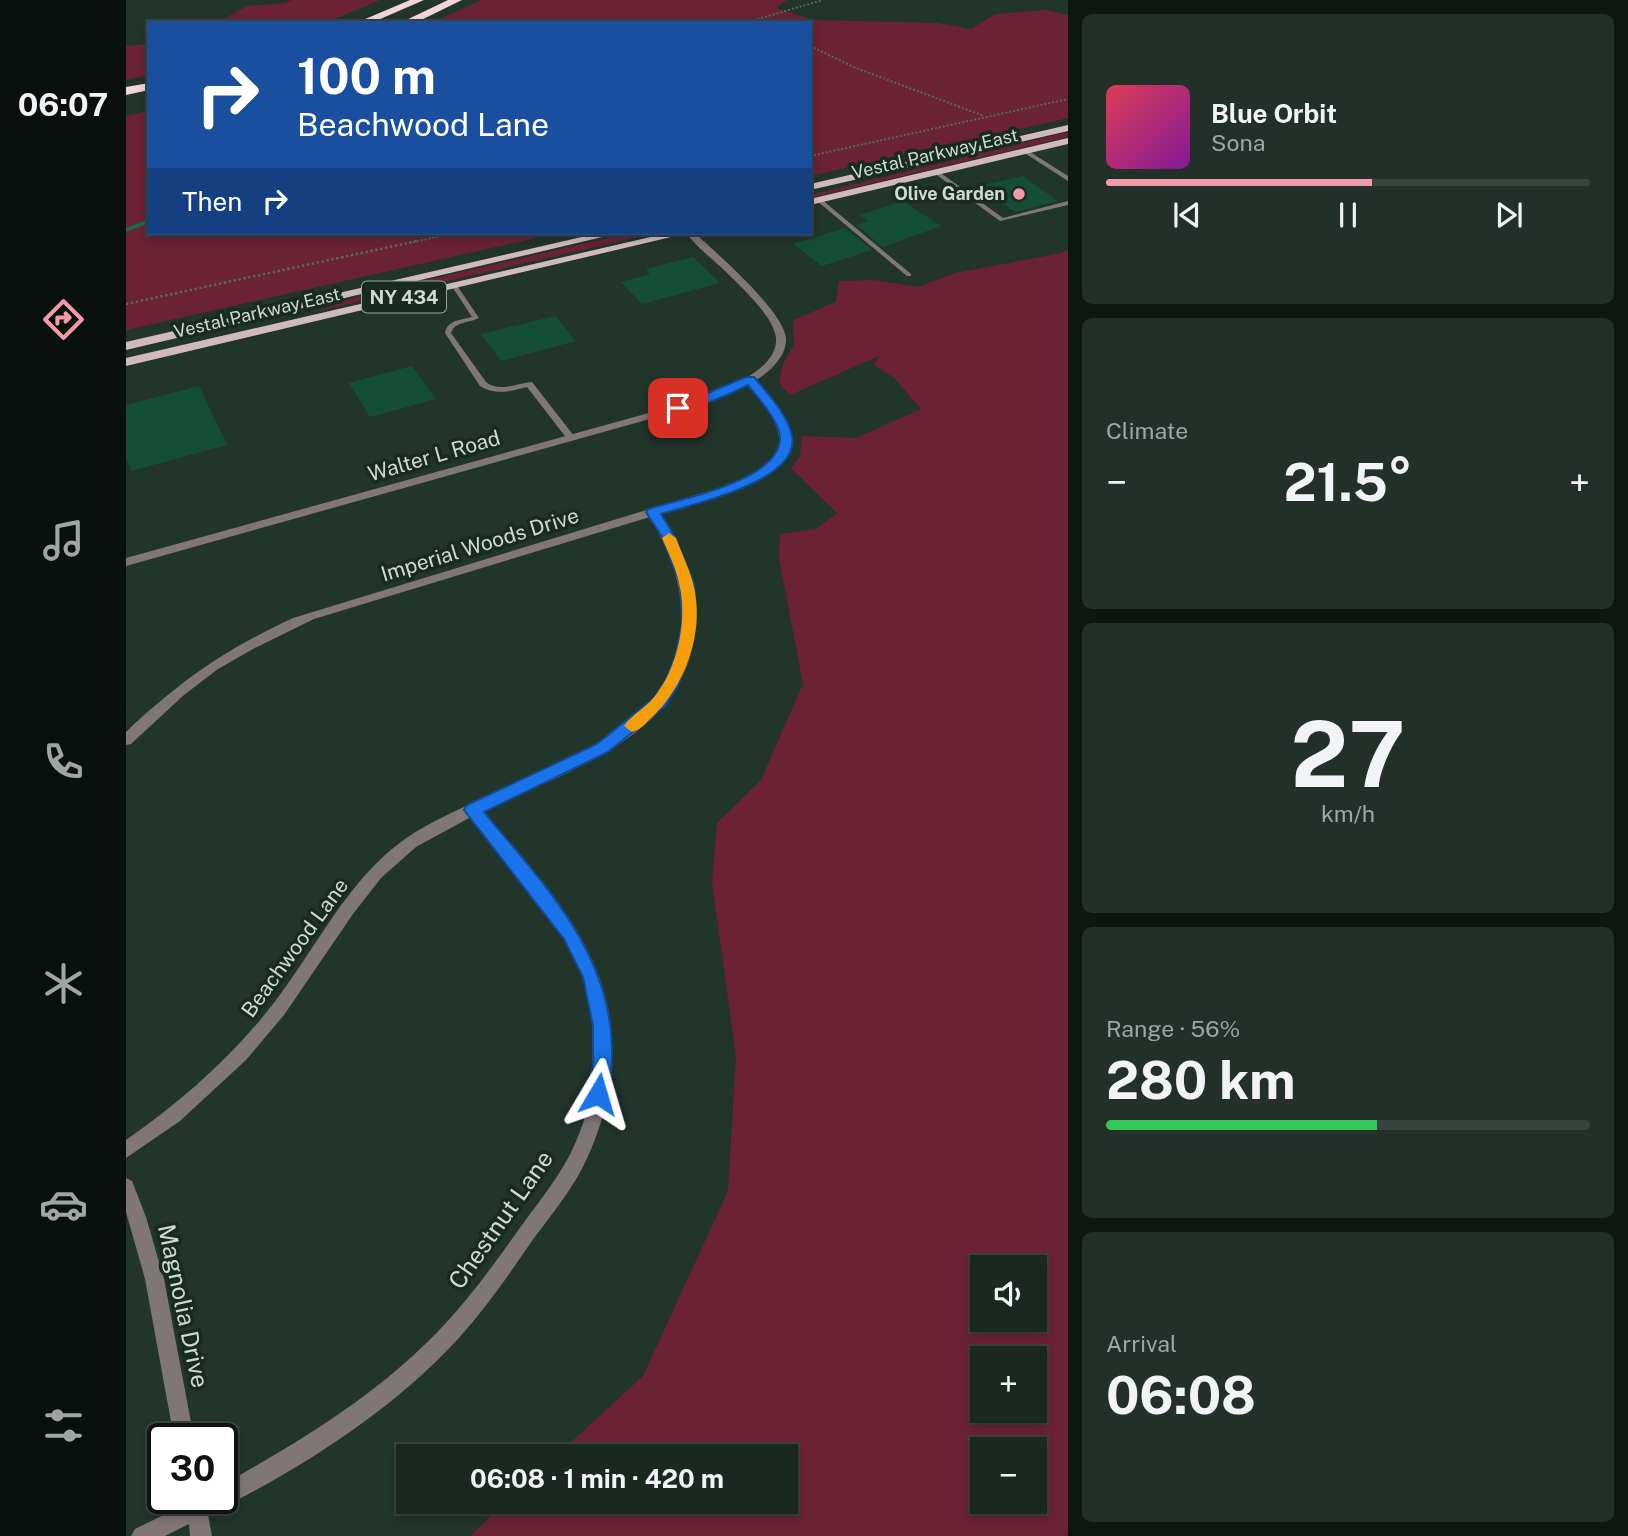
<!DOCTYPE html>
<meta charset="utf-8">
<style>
:root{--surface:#1a2820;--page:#233029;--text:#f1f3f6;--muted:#9fa6a5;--line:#38443e;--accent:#f39aa9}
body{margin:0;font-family:"Public Sans",sans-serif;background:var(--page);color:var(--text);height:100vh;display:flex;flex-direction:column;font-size:26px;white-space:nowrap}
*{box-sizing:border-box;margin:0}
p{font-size:23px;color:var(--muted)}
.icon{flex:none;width:38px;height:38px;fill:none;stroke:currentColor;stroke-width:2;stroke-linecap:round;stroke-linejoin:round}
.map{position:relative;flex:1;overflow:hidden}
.details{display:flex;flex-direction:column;gap:14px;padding:14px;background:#0e1612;width:560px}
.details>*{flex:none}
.banner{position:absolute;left:21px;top:21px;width:665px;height:214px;border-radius:0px;box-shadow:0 4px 10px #0003,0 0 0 2px var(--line);background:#1a4fa0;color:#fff;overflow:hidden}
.buttons{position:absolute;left:844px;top:1255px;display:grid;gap:14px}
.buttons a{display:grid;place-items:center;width:77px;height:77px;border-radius:0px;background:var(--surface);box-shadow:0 4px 10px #0003,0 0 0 2px var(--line);font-size:35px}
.speed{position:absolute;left:21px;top:1423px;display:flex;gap:14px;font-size:35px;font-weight:700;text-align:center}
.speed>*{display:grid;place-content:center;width:91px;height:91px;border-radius:50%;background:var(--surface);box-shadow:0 4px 10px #0003,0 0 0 2px var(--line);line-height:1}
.speed .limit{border:4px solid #111;border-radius:10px;background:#fff;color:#111}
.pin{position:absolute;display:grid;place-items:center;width:60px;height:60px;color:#fff;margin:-30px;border-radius:14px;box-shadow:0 4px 10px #0006}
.me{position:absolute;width:77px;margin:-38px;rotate:7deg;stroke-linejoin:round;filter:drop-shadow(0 0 5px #0008)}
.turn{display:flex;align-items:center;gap:24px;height:147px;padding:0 35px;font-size:32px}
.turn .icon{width:91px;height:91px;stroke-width:2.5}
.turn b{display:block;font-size:49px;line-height:60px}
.then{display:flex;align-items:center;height:66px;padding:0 35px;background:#0003;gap:14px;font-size:26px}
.big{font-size:52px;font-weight:700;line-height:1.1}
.details .card{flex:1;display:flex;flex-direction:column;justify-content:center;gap:10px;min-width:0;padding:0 24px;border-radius:10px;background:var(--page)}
.details .dial{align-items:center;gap:0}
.dial b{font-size:91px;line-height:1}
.song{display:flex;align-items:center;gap:21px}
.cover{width:84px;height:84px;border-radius:10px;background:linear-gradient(135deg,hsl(350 70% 55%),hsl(290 70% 35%))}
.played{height:7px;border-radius:4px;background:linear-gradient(90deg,var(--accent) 55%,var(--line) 55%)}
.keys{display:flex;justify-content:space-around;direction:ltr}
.heat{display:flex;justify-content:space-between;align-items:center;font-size:38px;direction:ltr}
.charge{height:10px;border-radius:5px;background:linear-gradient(90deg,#34c759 56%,var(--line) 0)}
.trip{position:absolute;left:270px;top:1444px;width:402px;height:70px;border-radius:0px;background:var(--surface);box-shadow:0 4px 10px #0003,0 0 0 2px var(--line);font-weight:700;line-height:70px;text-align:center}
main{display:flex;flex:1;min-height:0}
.tabs{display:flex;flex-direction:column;width:126px;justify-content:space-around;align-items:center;background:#0a100d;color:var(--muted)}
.tabs .icon{width:49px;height:49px}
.tabs .selected{color:var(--accent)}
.tabs b{font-size:32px;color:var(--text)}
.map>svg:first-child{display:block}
.green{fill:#6b2234;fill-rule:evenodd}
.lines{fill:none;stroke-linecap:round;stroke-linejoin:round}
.stream{stroke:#176c4a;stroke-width:3.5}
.building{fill:#154e36}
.path-far1{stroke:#57685f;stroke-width:2;stroke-dasharray:2 2;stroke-linecap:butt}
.path{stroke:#57685f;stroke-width:2.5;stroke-dasharray:2.5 2.5;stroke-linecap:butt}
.lane{fill:#807577;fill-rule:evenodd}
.street{fill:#807577;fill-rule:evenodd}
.primary{fill:#d1babd;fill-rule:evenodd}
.highway{fill:#f1d5d8;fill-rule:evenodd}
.route{fill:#1a73e8;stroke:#114b97;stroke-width:2}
.slow{fill:#f59e0b}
.poi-dot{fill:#f39aa9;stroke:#182b22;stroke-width:2.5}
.labels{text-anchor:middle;stroke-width:7;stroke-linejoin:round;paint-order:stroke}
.far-street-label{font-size:18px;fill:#cedad3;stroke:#182b22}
.far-poi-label{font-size:18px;font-weight:bold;fill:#cedad3;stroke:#182b22;text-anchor:end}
.shield{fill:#182b22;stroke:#97a69e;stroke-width:2}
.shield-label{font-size:19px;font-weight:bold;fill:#cedad3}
.street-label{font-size:21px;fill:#cedad3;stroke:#182b22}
.near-street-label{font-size:24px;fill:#cedad3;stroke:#182b22}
</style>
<main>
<nav class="tabs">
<b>06:07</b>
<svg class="icon selected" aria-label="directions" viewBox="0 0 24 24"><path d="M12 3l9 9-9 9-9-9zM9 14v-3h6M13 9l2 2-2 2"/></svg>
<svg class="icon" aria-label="music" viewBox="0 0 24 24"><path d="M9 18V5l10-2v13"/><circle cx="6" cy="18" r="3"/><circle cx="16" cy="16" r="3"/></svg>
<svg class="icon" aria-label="phone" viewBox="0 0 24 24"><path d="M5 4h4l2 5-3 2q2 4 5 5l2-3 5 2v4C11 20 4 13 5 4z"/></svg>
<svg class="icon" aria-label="climate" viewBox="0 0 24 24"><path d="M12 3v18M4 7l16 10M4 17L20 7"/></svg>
<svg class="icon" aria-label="car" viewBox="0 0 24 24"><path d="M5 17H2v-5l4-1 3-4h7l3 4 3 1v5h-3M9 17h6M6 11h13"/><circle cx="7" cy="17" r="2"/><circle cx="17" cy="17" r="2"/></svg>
<svg class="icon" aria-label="filters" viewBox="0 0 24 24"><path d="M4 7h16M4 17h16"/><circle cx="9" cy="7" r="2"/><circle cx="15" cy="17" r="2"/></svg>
</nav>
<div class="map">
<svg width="942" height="1536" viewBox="0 0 942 1536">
<rect width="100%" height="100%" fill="#22352b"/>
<g class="green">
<path d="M166,0H254L199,23H90L121,6L159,3Z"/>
<path d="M355,0H661L650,8L687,20L811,23L845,29L869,14L920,10L942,15V118L684,176V23H306Z"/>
<path d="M23,44V75L0,80V46Z"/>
<path d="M23,111V233H432L0,330V116Z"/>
<path d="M942,132V137L684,198V195Z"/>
<path d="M504,233H529L188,312L237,295Z"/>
<path d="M942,249V1534L939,1536H344L380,1502H660V1456H430L517,1376L602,1191L610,1056L586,882L591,823L635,780L677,684L653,558L654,534L690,529L711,513L665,468L674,456L676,436L730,438L795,409L768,378L748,365L753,356L664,395L653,383L657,363L668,345L667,320L710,302L713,281L748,280L792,287L829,273L936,253ZM856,1267H908V1320H856ZM856,1358H908V1410H856ZM856,1449H908V1502H856Z"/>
</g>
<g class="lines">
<path class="stream" d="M0,230L23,221"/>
</g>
<g class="building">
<path d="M897,176L932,201L889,212L853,186Z"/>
<path d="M777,201L815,226L757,247L730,225L743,221L734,215Z"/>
<path d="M719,228L746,250L696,266L667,244Z"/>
<path d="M567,257L594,283L516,304L495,282L524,274L520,269Z"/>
<path d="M429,316L450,341L375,361L355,334Z"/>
<path d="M286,366L310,399L244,417L223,383Z"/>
<path d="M73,386L101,445L5,471L0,457V405Z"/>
</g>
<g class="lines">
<g class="path-far1">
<path d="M630,23L625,21L697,0"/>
<path d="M684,46L730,68L858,116"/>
<path d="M684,156L942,99"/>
<path d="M283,243L330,233"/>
</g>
<path class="path" d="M0,304L291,241"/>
<g class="lane">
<path d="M897,150H901L942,176V181L897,152Z"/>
<path d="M808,171H812L877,218L942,201V205L874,221L808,173Z"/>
<path d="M691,199H695L785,274V276H781L691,201Z"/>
<path d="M328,283L330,284L353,318C344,323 329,321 325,333L360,382C374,393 390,383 406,382L448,436V440H442L401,387C385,391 369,396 354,386L319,333C321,320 335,320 346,317L325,285Z"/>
</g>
<g class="street">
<path d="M560,233H569C590,253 657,310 660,338C661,356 644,372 630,380C643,396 660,415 664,435C673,485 568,503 534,514C572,578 588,651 533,711C492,756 412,786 357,811C405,868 461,924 480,999C495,1059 481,1125 451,1178C438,1199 423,1218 408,1238C384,1273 360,1308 332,1339C264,1413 171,1471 82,1515L86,1536H64L63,1524L39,1536H5L9,1529L60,1504L59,1498H96V1485C175,1441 256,1392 318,1325C347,1294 371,1260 396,1225C414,1200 435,1175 448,1146C472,1095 475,1034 459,981C440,918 386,867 345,817L290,847L255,878L227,914L158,1015L120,1060L54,1121L0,1158V1140C55,1102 106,1057 147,1004C190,949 221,880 279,839C350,789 502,757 542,678C569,623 553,566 524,517L188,619L127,649L92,669L58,695L5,744L0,745V732C54,681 100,649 167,618L599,486C612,481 627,477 639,468C672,444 641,407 622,384L556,410L0,566V558L548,406C576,397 653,376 650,338C648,316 613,285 598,270C585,258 570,246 560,233Z"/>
<path d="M0,1178L6,1181L20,1217L38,1279L68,1438H48L19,1279L0,1212Z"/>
</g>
<g class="primary">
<path d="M942,125V131L684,190V184Z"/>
<path d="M942,138V144L684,205V199Z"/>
<path d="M473,233H493L0,350V342Z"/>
<path d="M542,233H562L0,366V358Z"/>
</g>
<g class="highway">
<path d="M284,0H298L245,23H230Z"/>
<path d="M322,0H336L289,23H274Z"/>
<path d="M23,83V90L0,95V87Z"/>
</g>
</g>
<path class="route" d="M620,377H628C642,394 662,415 666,436C675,481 565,505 535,514L549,537L568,584L570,624L564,654L552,686L539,706L482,752L358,812C416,882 484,951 486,1048C486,1065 486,1085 479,1101L472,1104L466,1101L463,1094L467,1063V1026L457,977L438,939L338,810L341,805L471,744L528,698L540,680L550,654L556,624L554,584L536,537L520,512L522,509C555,499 651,481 654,440C656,425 632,397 622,385C608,392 558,416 546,408Z"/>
<path class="slow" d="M543,533L550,538C555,552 563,568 567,583C580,631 559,688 523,720C518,725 513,730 506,732L498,726C506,714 520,708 529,696C552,667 562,619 553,583C550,568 542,552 536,538Z"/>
<circle class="poi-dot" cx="893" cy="194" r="7"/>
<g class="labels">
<g class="far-street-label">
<text transform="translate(809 154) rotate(-13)" y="6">Vestal Parkway East</text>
<text transform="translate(131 313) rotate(-13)" y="6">Vestal Parkway East</text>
</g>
<g class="far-poi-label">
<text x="879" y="200">Olive Garden</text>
</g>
<rect class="shield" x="236" y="281.5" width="84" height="31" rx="5"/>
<g class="shield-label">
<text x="278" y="304">NY 434</text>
</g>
<g class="street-label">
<text transform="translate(308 456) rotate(-16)" y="7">Walter L Road</text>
<text transform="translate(354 545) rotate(-17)" y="7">Imperial Woods Drive</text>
<text transform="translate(169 948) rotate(-54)" y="7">Beachwood Lane</text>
</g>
<g class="near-street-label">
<text transform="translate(375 1220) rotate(-55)" y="8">Chestnut Lane</text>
<text transform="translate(57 1306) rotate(78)" y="8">Magnolia Drive</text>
</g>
</g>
</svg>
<div class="buttons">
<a><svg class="icon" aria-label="sound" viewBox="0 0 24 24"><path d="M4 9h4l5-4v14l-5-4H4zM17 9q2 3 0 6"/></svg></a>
<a>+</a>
<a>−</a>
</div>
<div class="speed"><div class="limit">30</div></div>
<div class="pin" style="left:552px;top:408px;background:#d93025"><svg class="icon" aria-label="arrive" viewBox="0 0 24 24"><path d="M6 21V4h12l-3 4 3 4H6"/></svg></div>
<svg class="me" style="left:472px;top:1094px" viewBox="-20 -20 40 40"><path d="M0-17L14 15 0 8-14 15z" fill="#1a73e8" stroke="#fff" stroke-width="4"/></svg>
<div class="trip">06:08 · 1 min · 420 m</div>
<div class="banner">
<div class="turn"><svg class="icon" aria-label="right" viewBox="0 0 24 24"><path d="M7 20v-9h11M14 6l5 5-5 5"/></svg><div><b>100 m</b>Beachwood Lane</div></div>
<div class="then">Then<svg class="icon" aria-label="right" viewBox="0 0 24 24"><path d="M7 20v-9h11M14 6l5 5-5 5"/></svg></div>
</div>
</div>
<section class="details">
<div class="card">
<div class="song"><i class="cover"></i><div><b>Blue Orbit</b><p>Sona</p></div></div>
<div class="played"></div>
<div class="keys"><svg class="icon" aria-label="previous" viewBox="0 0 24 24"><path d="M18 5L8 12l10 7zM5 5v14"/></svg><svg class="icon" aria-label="pause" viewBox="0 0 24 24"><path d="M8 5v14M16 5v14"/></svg><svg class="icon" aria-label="next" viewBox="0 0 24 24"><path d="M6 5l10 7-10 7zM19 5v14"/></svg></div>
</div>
<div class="card"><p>Climate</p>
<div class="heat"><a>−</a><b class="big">21.5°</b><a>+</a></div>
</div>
<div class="card dial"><b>27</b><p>km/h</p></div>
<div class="card"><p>Range · 56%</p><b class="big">280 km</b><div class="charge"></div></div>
<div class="card"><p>Arrival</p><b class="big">06:08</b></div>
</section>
</main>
